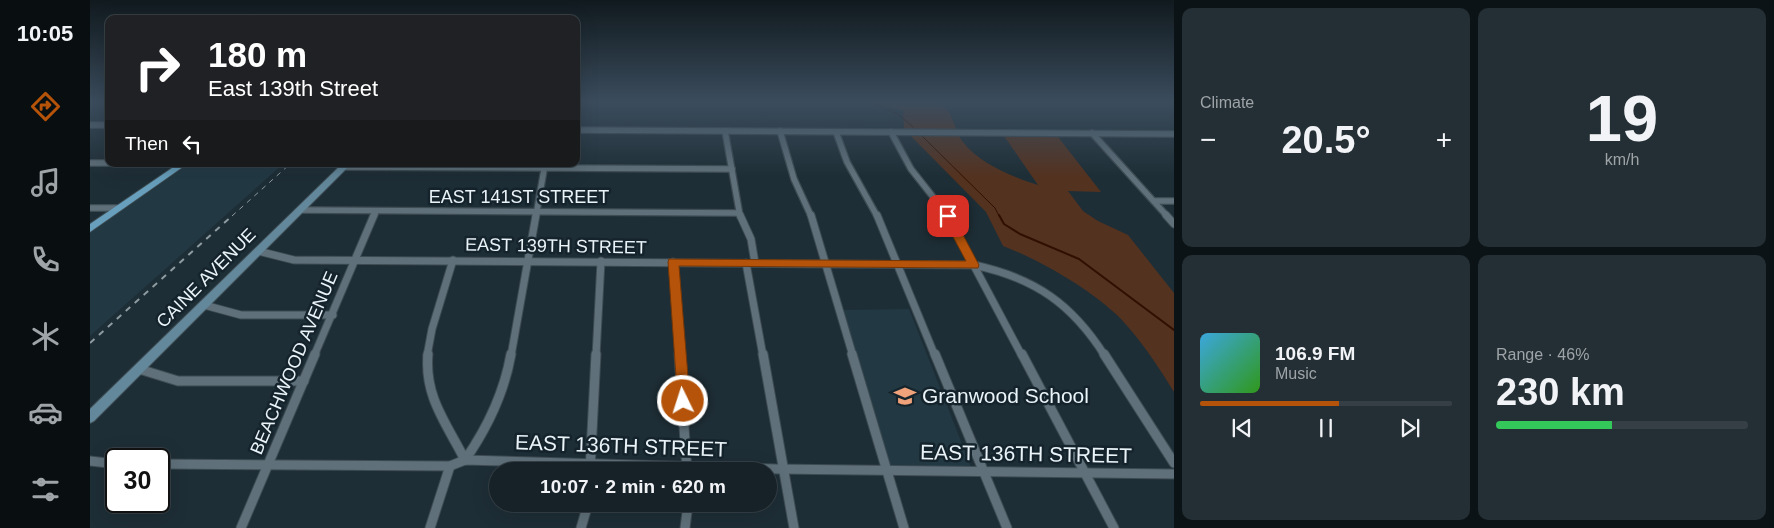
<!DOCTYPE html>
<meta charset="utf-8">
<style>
:root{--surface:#162228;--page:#232f34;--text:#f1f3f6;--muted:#9ea4a8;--line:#353f45;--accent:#b45309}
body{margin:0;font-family:Helvetica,sans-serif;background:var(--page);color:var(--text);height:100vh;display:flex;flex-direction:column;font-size:19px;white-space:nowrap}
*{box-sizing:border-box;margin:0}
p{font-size:16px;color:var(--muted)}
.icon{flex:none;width:28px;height:28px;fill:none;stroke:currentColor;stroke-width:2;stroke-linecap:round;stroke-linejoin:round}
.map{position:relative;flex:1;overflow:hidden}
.drawer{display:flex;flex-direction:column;gap:8px;padding:8px;background:#0c1316;width:600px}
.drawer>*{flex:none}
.hud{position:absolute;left:15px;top:15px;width:475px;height:152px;border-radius:10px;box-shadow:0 5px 20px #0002,0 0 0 1px var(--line);background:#202124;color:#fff;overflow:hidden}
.speed{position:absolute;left:15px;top:448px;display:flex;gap:10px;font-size:25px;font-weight:700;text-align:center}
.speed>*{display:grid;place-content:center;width:65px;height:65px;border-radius:50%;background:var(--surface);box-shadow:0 5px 20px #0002,0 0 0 1px var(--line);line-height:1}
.speed .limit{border:2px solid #111;border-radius:8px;background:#fff;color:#111}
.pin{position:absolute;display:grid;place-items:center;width:42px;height:42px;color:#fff;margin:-21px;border-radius:10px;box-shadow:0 2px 8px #0006}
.me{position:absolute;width:55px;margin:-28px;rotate:356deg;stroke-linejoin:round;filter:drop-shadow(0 0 4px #0008)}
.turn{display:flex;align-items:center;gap:18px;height:105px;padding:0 20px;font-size:22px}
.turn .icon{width:65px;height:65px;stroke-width:2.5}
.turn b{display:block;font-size:35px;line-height:42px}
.then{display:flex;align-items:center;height:48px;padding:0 20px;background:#0003;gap:10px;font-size:19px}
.big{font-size:38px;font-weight:800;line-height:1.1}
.drawer .card{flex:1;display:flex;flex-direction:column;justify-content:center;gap:8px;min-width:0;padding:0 18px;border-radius:10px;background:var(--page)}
.drawer .dial{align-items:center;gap:0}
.dial b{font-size:65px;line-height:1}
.song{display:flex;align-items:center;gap:15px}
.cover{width:60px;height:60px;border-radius:8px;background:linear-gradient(135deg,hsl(200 70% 55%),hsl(110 70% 35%))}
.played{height:5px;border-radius:2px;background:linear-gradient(90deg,var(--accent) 55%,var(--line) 55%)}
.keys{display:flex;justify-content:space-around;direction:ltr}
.heat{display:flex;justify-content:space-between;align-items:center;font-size:28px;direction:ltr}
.charge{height:8px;border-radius:4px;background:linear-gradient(90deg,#34c759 46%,var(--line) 0)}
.drawer .tiles{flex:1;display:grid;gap:8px;grid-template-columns:repeat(2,1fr)}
.trip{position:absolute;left:399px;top:462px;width:288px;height:50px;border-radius:25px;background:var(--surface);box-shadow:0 5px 20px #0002,0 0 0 1px var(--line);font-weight:800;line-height:50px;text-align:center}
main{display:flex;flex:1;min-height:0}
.menu{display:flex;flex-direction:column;width:90px;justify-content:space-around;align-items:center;background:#090e10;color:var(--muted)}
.menu .icon{width:35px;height:35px}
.menu .on{color:var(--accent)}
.menu b{font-size:22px;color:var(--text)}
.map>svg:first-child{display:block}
.built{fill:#223944}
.green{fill:#533220}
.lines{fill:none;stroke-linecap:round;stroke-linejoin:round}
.stream-far1{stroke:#310f00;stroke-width:1}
.stream{stroke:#310f00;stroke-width:2}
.street-far2-casing{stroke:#3d4b52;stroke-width:8}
.street-far1-casing{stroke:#3d4b52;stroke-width:9}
.street-casing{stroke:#3d4b52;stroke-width:11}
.secondary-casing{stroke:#3d4b52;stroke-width:2}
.primary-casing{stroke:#3d4b52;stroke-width:2}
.street-far2{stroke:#5f707a;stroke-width:5.5}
.street-far1{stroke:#5f707a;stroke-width:7}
.street{stroke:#5f707a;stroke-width:9}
.secondary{fill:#63889b;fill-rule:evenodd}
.primary{fill:#679fbc;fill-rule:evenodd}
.rail-far1{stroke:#8e9ba1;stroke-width:1;stroke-dasharray:5 5;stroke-linecap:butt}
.rail{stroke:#8e9ba1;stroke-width:2;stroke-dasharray:6 6;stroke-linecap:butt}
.route{fill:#b45309;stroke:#753606}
.labels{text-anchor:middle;stroke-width:5;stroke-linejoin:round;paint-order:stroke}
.street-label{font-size:18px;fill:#e9f3f8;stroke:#15242c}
.near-poi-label{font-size:21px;fill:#e9f3f8;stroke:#15242c;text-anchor:start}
.near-street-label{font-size:21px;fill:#e9f3f8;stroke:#15242c}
</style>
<main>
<nav class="menu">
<b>10:05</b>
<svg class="icon on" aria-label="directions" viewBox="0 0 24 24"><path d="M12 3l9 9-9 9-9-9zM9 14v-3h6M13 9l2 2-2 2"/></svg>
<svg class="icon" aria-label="music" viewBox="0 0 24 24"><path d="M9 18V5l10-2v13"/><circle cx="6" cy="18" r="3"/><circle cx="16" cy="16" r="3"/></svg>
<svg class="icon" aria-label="phone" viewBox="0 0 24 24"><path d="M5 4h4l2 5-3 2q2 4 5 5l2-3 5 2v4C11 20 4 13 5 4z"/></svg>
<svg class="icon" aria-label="climate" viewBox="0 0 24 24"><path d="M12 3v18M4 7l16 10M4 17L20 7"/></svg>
<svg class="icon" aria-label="car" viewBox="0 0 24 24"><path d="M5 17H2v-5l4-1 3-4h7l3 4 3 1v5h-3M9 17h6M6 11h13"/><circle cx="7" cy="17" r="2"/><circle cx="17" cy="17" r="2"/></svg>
<svg class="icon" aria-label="filters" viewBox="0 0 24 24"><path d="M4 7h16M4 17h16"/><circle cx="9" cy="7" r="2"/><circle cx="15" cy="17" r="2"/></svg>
</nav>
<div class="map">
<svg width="1084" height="528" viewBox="0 0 1084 528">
<rect width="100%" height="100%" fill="#1e2e36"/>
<g class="built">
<path d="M607,102H748L750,108H607Z"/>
<path d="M99,164H193L0,336V233Z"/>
<path d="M819,309L881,467L800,465L752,310Z"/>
</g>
<path class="green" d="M773,102C790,102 832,99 846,103C865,108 862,128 873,142C890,164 923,177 948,185L912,133H965L1011,192L978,191L993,211L1008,221L1038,235L1084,293V392C1068,366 1051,340 1030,318C1002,290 950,260 913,246L896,212L814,129L813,110Z"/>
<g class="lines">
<g class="stream-far1">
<path d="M781,102L808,114L823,127"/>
<path d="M831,135L905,208L909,216"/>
</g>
<path class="stream" d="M909,215L914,224L930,234L989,259L1084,330"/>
<g class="street-far2-casing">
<g id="street-far2">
<path d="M0,125H19"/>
<path d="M486,130L1084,134"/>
<path d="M635,131L650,216"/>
<path d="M690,131L704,179L721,216"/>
<path d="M746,132L757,162L787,216"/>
<path d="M801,132L821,169L858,216"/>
<path d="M1002,133L1077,216"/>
<path d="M0,163H19"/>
<path d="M254,167L642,169"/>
<path d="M1064,201H1084"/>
<path d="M0,208H28"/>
<path d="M210,210L649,213"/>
<path d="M284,216L286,211"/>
<path d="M446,216L455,164"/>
</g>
</g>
<g class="street-far1-casing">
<g id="street-far1">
<path d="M650,215L661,239L665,263"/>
<path d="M721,215L763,356"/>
<path d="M787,215L845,356"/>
<path d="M857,215L932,356"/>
<path d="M1076,215L1084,224"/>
<path d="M168,251L204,260L884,265C945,278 982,304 1015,356"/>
<path d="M583,262L589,356"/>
<path d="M656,263L673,356"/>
<path d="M114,305L151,315H243"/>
<path d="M224,356L284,215"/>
<path d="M337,356L342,329L363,260"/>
<path d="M421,356L446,215"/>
<path d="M506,356L511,261"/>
</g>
</g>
<g class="street-casing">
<g id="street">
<path d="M338,354C334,397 357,424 375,460C398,427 414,394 421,354"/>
<path d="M589,354L597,471"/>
<path d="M673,354L704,528"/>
<path d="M762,354L814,528"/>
<path d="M845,354L917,528"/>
<path d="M932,354L1024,528"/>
<path d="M1014,354L1084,463"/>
<path d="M49,369L88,381H214"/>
<path d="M0,461L26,464"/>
<path d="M69,464L360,466L375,460L686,469L1084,474"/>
<path d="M500,471L506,354"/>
<path d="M151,528L225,354"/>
<path d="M340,528L360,466"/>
<path d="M491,528L498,504"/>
<path d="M595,528L598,504"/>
</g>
</g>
<g class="secondary-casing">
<path id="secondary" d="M252,164H261L4,421L0,423V409Z"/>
</g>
<g class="primary-casing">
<path id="primary" d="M88,164H97L0,232V224Z"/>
</g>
<use href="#street-far2" class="street-far2"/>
<use href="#street-far1" class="street-far1"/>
<use href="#street" class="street"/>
<use href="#secondary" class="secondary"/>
<use href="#primary" class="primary"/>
<path class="rail-far1" d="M142,216L200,164"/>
<path class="rail" d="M0,343L143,215"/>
</g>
<linearGradient id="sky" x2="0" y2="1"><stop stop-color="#10191e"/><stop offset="0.58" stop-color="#3b4c5d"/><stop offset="1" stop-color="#3b4c5d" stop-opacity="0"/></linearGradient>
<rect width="1084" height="176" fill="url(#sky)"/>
<path class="route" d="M858,212L863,216L889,265L888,268L589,266L600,401L598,405L593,407L588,405L578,262L579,259L876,261L852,216Z"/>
<defs>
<g id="school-bare" transform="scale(1.725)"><path d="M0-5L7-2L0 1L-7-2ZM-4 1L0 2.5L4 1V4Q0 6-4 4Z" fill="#f0a27a" stroke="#15242c" stroke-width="2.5" paint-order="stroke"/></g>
</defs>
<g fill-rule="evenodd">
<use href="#school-bare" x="815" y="396"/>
</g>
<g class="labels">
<g class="street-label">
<text x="429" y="203">EAST 141ST STREET</text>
<text transform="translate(466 246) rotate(1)" y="6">EAST 139TH STREET</text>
<text transform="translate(116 278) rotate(-45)" y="6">CAINE AVENUE</text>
<text transform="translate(204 363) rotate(-67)" y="6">BEACHWOOD AVENUE</text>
</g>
<g class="near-poi-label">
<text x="832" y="403">Granwood School</text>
</g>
<g class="near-street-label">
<text transform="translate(531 446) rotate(2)" y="7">EAST 136TH STREET</text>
<text transform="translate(936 454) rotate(1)" y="7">EAST 136TH STREET</text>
</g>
</g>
</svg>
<div class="speed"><div class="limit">30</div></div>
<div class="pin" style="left:858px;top:216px;background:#d93025"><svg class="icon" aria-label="arrive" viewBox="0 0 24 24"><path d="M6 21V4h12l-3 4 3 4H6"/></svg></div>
<svg class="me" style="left:593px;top:401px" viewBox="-20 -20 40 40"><circle r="17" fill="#b45309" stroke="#fff" stroke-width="3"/><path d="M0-11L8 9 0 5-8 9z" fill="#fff"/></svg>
<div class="trip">10:07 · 2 min · 620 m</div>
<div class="hud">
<div class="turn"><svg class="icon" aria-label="right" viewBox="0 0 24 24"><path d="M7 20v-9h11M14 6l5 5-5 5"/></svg><div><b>180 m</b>East 139th Street</div></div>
<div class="then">Then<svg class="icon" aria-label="left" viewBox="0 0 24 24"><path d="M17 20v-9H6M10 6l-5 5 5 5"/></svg></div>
</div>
</div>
<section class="drawer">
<div class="tiles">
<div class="card"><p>Climate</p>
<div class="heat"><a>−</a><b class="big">20.5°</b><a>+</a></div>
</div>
<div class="card dial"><b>19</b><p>km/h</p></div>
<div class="card">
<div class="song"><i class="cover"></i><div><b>106.9 FM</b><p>Music</p></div></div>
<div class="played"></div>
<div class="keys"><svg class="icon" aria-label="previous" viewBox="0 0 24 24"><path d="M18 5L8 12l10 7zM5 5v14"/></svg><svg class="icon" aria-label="pause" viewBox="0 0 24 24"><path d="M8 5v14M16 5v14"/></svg><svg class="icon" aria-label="next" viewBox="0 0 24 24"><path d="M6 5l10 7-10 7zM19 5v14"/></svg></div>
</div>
<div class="card"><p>Range · 46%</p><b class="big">230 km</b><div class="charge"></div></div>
</div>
</section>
</main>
